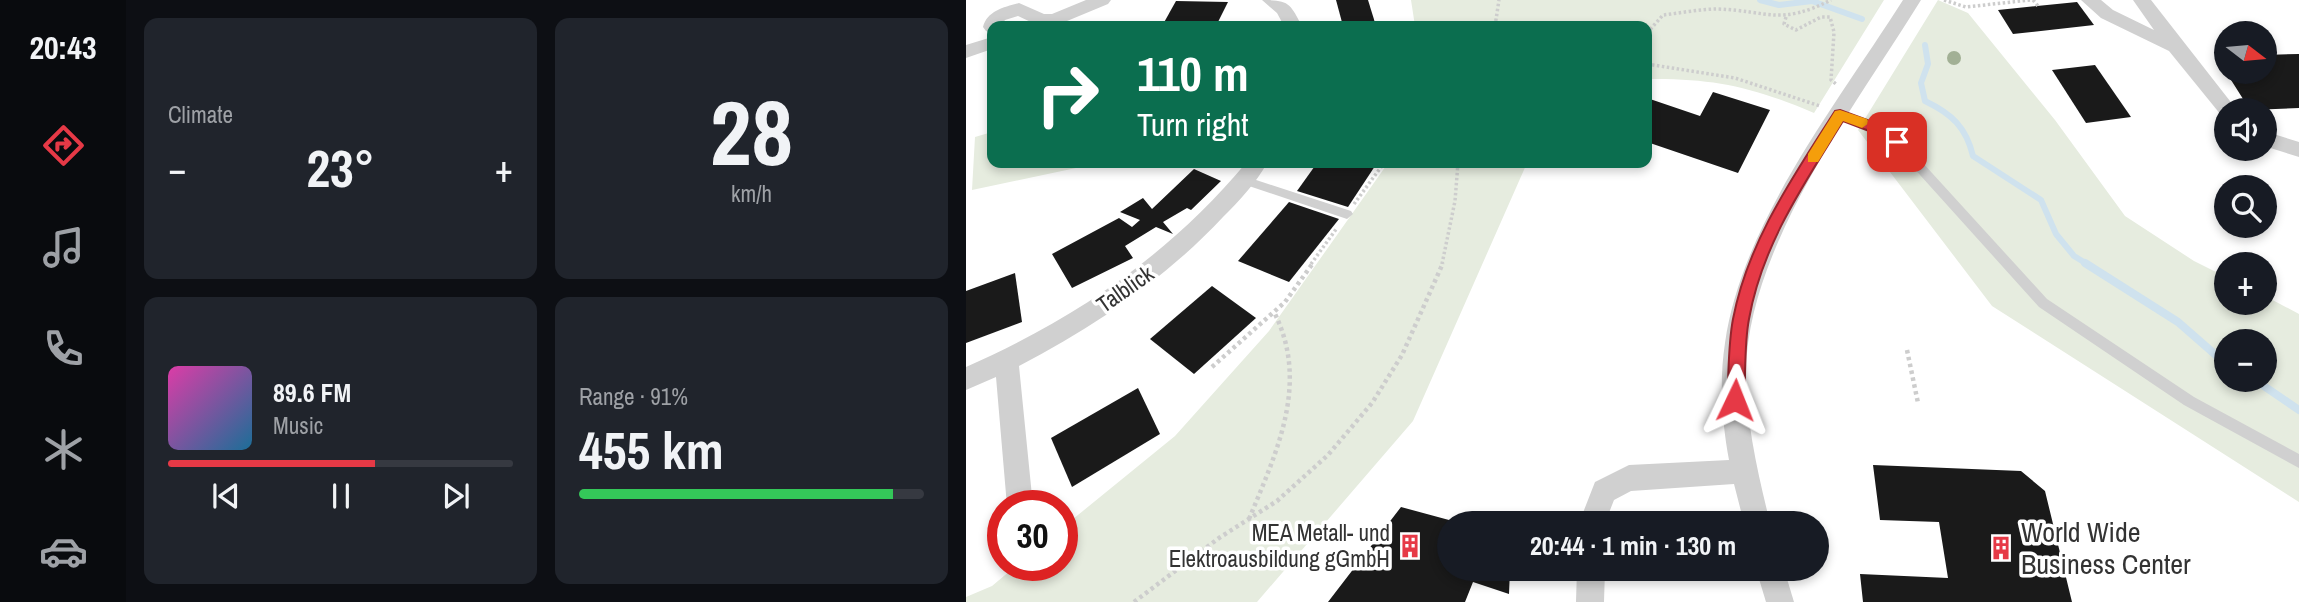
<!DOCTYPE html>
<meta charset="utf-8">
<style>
:root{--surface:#171b24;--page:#20242c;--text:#f1f3f6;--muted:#9ea1a6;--line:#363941;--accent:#e63946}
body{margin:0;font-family:"Archivo Narrow",sans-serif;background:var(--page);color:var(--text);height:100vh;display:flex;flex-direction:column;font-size:26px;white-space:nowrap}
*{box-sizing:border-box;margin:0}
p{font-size:23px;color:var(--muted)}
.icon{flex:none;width:38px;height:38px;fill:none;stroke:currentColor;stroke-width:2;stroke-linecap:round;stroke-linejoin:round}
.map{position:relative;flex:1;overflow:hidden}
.side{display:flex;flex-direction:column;gap:18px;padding:18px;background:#0d0f14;width:840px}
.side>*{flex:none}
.hud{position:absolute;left:21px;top:21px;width:665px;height:147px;border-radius:14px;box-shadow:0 4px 10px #0003;background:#0b6e4f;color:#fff;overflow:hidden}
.needle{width:46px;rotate:106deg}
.tools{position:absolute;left:1248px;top:21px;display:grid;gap:14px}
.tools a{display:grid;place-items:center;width:63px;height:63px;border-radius:50%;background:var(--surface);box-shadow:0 4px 10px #0003;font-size:35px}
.speed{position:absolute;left:21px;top:490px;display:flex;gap:14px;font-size:35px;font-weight:700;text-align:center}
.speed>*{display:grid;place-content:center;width:91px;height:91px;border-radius:50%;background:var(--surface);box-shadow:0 4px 10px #0003;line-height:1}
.speed .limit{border:10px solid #d22;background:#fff;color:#111}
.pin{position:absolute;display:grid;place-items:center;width:60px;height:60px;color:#fff;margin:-30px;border-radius:14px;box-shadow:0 4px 10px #0006}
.me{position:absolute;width:77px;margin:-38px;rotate:2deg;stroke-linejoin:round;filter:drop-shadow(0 0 5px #0008)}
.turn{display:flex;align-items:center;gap:24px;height:147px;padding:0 35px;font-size:32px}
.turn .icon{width:91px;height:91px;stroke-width:2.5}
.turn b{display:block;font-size:49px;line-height:60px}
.big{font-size:52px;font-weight:700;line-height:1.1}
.side .widget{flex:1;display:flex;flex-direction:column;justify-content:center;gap:10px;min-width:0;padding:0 24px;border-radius:14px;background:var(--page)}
.side .dial{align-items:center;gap:0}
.dial b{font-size:91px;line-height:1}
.song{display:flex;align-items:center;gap:21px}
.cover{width:84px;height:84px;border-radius:10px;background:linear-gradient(135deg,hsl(320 70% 55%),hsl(200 70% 35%))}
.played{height:7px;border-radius:4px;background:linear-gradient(90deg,var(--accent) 60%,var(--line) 60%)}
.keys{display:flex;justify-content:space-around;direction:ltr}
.heat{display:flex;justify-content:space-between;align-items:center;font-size:38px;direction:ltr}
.charge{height:10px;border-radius:5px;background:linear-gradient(90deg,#34c759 91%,var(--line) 0)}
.side .tiles{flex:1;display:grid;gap:18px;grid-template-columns:repeat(2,1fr)}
.trip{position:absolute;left:471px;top:511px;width:392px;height:70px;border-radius:35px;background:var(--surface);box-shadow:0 4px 10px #0003;font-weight:700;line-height:70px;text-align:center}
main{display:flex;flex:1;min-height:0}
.tabs{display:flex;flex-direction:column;width:126px;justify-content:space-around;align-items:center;background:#090b0e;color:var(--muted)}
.tabs .icon{width:49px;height:49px}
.tabs .current{color:var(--accent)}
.tabs b{font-size:32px;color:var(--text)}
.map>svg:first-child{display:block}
.green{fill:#e6ecdf;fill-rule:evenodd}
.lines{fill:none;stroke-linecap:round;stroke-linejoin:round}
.stream-far1{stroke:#cfe2ee;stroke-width:6}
.stream{stroke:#cfe2ee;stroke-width:8}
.building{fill:#1a1a1a}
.path-far1{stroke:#cdcdcd;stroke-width:3.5;stroke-dasharray:2.5 2.5;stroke-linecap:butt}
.path{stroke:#cdcdcd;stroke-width:4.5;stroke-dasharray:3.5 3.5;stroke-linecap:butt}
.lane{fill:#d0d0d0;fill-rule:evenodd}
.street{fill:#d0d0d0;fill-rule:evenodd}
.tree{fill:#a2b095}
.route{fill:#e63946;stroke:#96252e;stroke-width:2}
.slow{fill:#f59e0b}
.labels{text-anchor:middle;stroke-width:7;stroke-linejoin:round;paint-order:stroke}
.street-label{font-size:23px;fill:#333;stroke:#fff}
.poi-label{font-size:23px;fill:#333;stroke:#fff;text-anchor:end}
.near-poi-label{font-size:28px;fill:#333;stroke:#fff;text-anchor:start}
</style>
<main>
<nav class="tabs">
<b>20:43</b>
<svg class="icon current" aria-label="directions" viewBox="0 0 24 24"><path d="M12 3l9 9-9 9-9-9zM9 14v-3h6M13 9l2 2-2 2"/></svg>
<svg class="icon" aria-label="music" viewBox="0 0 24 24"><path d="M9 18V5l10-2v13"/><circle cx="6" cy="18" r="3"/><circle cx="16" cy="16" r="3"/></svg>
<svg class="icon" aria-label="phone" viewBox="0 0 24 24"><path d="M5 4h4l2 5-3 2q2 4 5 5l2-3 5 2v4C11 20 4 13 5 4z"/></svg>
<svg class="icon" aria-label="climate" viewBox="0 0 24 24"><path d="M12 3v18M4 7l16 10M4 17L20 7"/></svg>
<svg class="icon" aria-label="car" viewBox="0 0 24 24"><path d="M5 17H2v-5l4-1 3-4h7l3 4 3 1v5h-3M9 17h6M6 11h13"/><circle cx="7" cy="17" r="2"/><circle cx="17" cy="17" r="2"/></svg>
</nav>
<section class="side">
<div class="tiles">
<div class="widget"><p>Climate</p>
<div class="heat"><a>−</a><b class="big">23°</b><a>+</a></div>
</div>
<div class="widget dial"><b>28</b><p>km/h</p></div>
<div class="widget">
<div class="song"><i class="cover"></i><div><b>89.6 FM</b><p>Music</p></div></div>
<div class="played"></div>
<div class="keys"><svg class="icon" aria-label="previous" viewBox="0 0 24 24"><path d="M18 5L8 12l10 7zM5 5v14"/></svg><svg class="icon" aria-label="pause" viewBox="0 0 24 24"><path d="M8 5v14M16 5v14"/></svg><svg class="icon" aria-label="next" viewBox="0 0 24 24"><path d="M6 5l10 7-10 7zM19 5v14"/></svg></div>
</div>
<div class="widget"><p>Range · 91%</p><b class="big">455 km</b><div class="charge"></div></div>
</div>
</section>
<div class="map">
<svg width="1333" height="602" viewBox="0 0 1333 602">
<rect width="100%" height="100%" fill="#fff"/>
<g class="green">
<path d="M445,0H918L848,113C787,87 747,78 681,79V26H449Z"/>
<path d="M972,0L1002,13L1089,120L1159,216L1228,261L1260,277V303H1298L1299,296L1333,314V502L1026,306L892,130ZM1260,341H1298V380H1260Z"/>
<path d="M26,132V163H118L110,168L6,190L9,137Z"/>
<path d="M422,163H561L447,421L291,602H0V597L26,586L51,565H96V528L209,436L303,331Z"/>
</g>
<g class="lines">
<g class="stream-far1">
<path d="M794,0L813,5L846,1L896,19"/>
<path d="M959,45L962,64L955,83L959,101C986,114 1000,127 1007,156L1075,200L1090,234L1108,256L1121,264"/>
</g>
<g class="stream">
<path d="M1119,263L1212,322L1260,364"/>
<path d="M1289,380L1333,410"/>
</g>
</g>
<g class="building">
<path d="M370,0H402L410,26H377Z"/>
<path d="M210,1L262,2L250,26H196Z"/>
<path d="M1111,2L1128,25L1047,34L1032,10Z"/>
<path d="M1333,54V108L1284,110L1260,72H1298V55Z"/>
<path d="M1129,65L1165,117L1120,123L1086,70Z"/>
<path d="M747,92L804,110L772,173L681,142V98L734,116Z"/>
<path d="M351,163H411L382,207L331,191Z"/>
<path d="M228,169L255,181L225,210L221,208L197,222L207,234L190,227L159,246L167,258L106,288L86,254L153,218L166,227L174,220L154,212L177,198L186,209Z"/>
<path d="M323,202L373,219L323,282L272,261Z"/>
<path d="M49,273L56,322L0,343V291Z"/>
<path d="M246,286L290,318L228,374L184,339Z"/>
<path d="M172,388L194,434L106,487L85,438Z"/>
<path d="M907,465L1055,471L1079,491L1106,602H897L894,574L982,578L973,522L914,520Z"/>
<path d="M435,507L483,520V569H544L543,594L507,582L499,602H362Z"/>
</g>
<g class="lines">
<g class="path-far1">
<path d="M978,0L1000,7L1064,0"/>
<path d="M1067,0L1072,6"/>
<path d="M820,17L818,24L830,30L855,17H864L868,32L865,80L870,84"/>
<path d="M529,26L533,0"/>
<path d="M681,33L697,15C715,13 734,9 752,9C804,11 813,26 865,0"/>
<path d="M681,64L769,78L854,106"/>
<path d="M388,204L418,163"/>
<path d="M345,264L371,228"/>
<path d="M476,264L489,201L492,163"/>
</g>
<g class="path">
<path d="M941,350L952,403"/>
<path d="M246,367L319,302L347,263"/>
<path d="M283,519C311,451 344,383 308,312"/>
<path d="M168,602L253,538L311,501L362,455L406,403L436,355L477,263"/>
</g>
<g class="lane">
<path d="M874,111L920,128L935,139L1081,299L1228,397L1333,454V468L1218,405L1073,307L927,145L912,134L870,118V112Z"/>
<path d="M278,176L385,211L387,214L381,219L274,183L272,180L274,177Z"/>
</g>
<g class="street">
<path d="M120,0H145L142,4L89,26H65L67,23L52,16L39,20L35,26H26V33L20,31L17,27C21,11 38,7 53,3L78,14H86Z"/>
<path d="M296,0C323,0 324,3 336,26H318L311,13Z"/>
<path d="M937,0H955C890,105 782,246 780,371C780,424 792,473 804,523H778L768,484L665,491L648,500L639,523H613L629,482L663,465L763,460C756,422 753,382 759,343C776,222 873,101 937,0Z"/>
<path d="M1115,0H1135L1147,10L1188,30L1167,0H1185L1271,110H1260V116L1255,115L1203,51L1135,18Z"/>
<path d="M26,37V49L0,58V45Z"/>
<path d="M1298,131L1333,142V157L1298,146Z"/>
<path d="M280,163H301C290,183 273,201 257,217C198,280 129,326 53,366L67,506H41L30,377L0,390V367C109,319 203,255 280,163Z"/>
<path d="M611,569H639L638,602H610Z"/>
<path d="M790,569H818L828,602H800Z"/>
</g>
</g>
<circle class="tree" cx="988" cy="58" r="7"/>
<path class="route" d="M874,110L920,127L938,142L936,145H926L911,134L877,121C838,184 796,245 783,319C778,345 780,373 778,400L775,405L769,408L763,405L761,400C763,373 762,345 767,319C782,241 827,177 869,111Z"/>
<path class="slow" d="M874,110L901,119L903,123L896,128L877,121L852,162H842V154L869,111Z"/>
<defs>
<g id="building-bare" transform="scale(1.89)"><path d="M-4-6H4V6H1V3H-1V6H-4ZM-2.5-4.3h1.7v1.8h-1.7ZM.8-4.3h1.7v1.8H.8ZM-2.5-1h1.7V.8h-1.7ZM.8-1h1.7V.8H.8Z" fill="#e63946" stroke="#fff" stroke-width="2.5" paint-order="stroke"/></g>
</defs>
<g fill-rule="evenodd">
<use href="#building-bare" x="444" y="546"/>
<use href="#building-bare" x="1035" y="548"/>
</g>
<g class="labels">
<g class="street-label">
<text transform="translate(159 289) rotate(-35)" y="8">Talblick</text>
</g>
<g class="poi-label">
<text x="424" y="541">MEA Metall- und<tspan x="424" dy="26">Elektroausbildung gGmbH</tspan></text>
</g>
<g class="near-poi-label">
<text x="1055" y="542">World Wide<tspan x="1055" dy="32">Business Center</tspan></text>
</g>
</g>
</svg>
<div class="tools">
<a><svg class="needle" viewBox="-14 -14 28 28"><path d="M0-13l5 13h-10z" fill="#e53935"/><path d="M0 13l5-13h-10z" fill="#9ea1a6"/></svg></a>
<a><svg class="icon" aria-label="sound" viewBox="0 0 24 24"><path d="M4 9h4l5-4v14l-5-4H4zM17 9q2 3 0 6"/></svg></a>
<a><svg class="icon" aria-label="search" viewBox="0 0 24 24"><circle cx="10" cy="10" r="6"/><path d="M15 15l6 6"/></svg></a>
<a>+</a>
<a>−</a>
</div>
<div class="speed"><div class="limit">30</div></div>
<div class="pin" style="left:931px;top:142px;background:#d93025"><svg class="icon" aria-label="arrive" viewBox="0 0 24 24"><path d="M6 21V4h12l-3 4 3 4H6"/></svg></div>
<svg class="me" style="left:769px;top:400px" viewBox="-20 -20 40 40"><path d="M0-17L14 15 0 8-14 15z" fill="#e63946" stroke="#fff" stroke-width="4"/></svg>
<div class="trip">20:44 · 1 min · 130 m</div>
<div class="hud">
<div class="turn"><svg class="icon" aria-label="right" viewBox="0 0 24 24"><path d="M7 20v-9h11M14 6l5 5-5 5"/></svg><div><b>110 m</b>Turn right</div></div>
</div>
</div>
</main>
